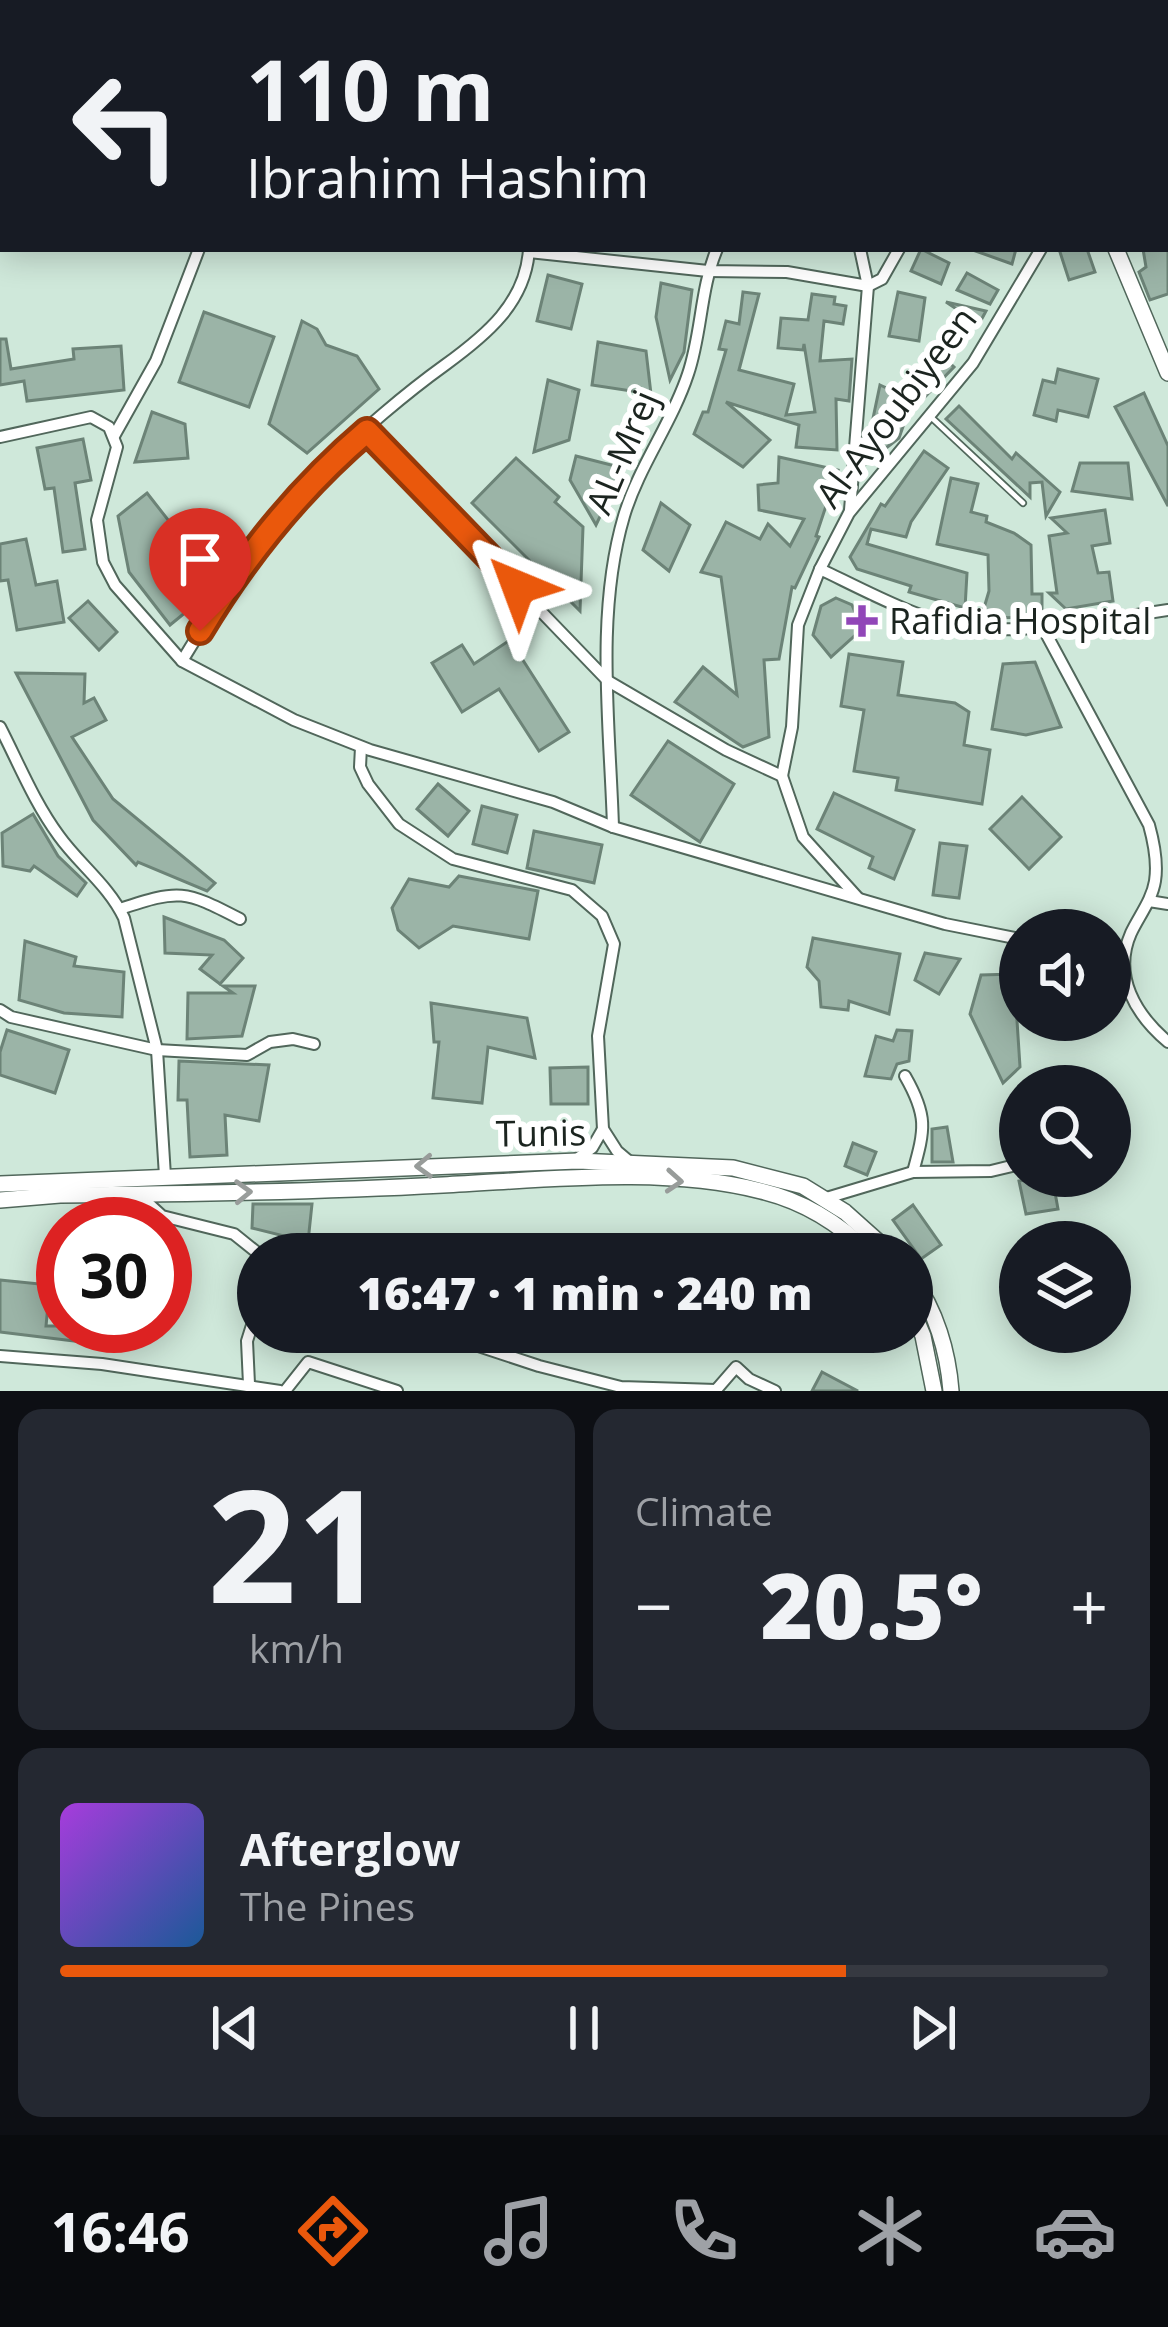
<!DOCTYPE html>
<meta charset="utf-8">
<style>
:root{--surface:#171b24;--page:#242831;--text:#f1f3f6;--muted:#9ea1a6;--line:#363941;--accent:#ea580c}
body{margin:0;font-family:"Open Sans",sans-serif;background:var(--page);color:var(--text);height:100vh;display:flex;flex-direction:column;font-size:45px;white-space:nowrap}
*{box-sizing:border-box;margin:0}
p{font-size:39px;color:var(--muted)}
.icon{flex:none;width:66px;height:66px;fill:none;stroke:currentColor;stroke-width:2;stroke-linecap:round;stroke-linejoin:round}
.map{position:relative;height:1391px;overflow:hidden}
.side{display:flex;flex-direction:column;gap:18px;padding:18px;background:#0d0f14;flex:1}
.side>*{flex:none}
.banner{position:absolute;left:0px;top:0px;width:1170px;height:252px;box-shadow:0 6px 30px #0003;background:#171b24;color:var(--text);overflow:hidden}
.controls{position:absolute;left:999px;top:909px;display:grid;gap:24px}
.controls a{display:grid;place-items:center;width:132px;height:132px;border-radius:50%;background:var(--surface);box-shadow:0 6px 30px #0003;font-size:60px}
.speed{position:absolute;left:36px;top:1197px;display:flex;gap:24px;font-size:60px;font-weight:700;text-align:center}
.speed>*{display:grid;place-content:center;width:156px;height:156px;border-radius:50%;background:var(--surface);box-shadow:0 6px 30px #0003;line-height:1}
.speed .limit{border:18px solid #d22;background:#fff;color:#111}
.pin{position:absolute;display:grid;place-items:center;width:102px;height:102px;color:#fff;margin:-123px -51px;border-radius:50% 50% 50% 0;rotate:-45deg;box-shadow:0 0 12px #0007}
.pin .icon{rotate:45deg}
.me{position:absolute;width:132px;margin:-66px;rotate:316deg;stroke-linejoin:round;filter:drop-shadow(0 0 9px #0008)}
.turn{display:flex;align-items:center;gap:42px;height:252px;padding:0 48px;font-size:54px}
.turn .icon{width:156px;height:156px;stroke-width:2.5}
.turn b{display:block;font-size:84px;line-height:102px}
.big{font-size:90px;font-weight:800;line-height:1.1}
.side .tile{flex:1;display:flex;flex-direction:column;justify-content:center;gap:18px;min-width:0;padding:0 42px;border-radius:24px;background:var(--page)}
.side .dial{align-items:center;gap:0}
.dial b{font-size:156px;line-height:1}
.song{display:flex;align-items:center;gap:36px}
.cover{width:144px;height:144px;border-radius:18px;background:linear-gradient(135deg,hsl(280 70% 55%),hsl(210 70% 35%))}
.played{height:12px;border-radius:6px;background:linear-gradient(90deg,var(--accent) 75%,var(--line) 75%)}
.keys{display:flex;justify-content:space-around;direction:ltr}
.heat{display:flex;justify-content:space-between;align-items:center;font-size:66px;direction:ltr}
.side .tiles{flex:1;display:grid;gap:18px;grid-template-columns:1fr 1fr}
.tile:last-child{grid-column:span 2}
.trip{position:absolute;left:237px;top:1233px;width:696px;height:120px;border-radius:60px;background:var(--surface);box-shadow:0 6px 30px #0003;font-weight:800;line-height:120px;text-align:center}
.menu{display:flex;height:192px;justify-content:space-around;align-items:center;background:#090b0e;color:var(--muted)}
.menu .icon{width:84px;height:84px}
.menu .on{color:var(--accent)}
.menu b{font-size:54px;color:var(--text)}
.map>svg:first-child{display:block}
.building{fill:#9bb4a7;stroke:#6c8377;stroke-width:3}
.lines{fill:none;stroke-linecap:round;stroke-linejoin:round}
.service-casing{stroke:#51675b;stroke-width:8}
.minor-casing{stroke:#51675b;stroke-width:14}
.secondary-casing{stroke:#51675b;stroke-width:18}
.service{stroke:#fff;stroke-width:4.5}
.minor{stroke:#fff;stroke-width:10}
.secondary{stroke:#fff;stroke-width:15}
.oneway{stroke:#989c9a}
.route-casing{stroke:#983908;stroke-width:30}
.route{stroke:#ea580c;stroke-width:21}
.poi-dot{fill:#9146b8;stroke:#fff;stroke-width:4.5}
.labels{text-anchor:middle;stroke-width:12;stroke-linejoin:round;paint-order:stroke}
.street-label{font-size:36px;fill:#1b241f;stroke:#fff}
.poi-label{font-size:36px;fill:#1b241f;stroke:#fff;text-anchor:start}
</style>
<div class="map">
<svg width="1168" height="1391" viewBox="0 0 1168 1391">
<rect width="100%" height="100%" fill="#cfe8da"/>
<g class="building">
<path d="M921,249L949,263L941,284L911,271Z"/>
<path d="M970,249H1016L1012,264Z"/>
<path d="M1059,249H1087L1095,272L1069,280Z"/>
<path d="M1143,249H1168V294L1150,300L1139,272L1146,267Z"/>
<path d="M967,273L998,290L990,304L957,290Z"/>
<path d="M548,275L582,284L571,329L537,321Z"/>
<path d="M661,283L692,290L684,352L670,380L656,317Z"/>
<path d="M743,292L759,294L739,370L794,384L786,415L815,412L804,344L803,350L778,348L781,318L808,320L812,294L835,297L834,304L846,306L843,324L824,321L820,361L852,359L849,401L836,399L837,450L796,447L799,425L726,402L770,440L743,467L694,434L703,412H708L726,350L719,349L726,321L739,324Z"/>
<path d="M898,292L925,298L919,341L889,336Z"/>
<path d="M946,302L986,311L979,324Z"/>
<path d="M204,312L274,337L249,407L179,382Z"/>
<path d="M302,321L317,329L326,345L357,356L379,389L307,453L269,424Z"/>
<path d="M0,339H6L11,369L74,359L73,349L121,346L124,390L27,401L24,381L0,385Z"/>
<path d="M598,342L646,351L651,394L592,385Z"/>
<path d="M935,349L954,367L923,399L905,382Z"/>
<path d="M1058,369L1098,379L1088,417L1058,410L1056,421L1034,415L1043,380L1055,383Z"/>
<path d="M548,380L579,390L569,440L534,452Z"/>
<path d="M880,385L895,392L907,415L899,438L863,466Z"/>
<path d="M1144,393L1168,446V506L1115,407Z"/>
<path d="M959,406L1012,459L1016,453L1060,492L1046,516L1042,482L1030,483V497L946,419Z"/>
<path d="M152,412L185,424L188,458L135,462Z"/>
<path d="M83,439L91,480L75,483L85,549L63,552L54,488L45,489L37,448Z"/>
<path d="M924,451L948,468L911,522L906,537L871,529L867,544L967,573L965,608L909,592L911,586L857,569L850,557L881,504L885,506Z"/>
<path d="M576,456L623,468L596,525L570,480Z"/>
<path d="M779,457L838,470L816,536L819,537L795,588L792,587L779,659L764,660L769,737L743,747L675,702L703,667L737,695L721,577L701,572L726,522L760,539L768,524L790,546L804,519L759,510L758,485L778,483Z"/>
<path d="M516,458L559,497L555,502L583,527L580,611L472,503Z"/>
<path d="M1080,463H1128L1132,499L1072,491Z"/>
<path d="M951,478L978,484L971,512L987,516L986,522L1014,533L1031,545L1032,594H1042V617L981,618L989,591L988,555L937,544Z"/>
<path d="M147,493L219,585L170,625L129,572L118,516Z"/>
<path d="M661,503L690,525L669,571L643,550Z"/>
<path d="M1105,510L1110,543L1092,546L1098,573L1109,572L1113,601L1066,609L1049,593H1057L1049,536L1067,533L1051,518Z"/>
<path d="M26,539L36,585L57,581L64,622L17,630L8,580L0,581V544Z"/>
<path d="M836,598L852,605L862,629L831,657L813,635L821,606Z"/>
<path d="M88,601L117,632L99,650L69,618Z"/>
<path d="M510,640L569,732L539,751L499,689L462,712L432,663L462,645L474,664Z"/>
<path d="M849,654L903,662L898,695L955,703L969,712L964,745L990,750L982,804L896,790L898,778L854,771L864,710L841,706Z"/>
<path d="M1035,662L1061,727L1026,735L992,729L1003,664Z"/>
<path d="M16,673L85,674L84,703L94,698L106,720L72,737L113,799L215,883L207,891L138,862L136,865L93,820Z"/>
<path d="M668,741L734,784L700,842L631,795Z"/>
<path d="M438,784L469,811L448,836L417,809Z"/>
<path d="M834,793L914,830L894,879L869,868L873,857L817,829Z"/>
<path d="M1022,797L1061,837L1029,869L990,829Z"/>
<path d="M482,806L517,815L507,853L473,844Z"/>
<path d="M33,814L58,856L86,883L77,896L34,866L30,871L3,866L2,833Z"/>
<path d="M534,831L602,845L594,883L527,868Z"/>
<path d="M940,843L967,846L959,898L933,895Z"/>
<path d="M459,876L538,891L529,939L453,926L419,948L398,930L392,908L409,879L449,887Z"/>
<path d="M164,917L224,940L243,958L220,984L200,969L212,955L165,953Z"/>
<path d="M813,938L900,954L889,1014L849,1001L848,1010L821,1007L819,981L807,967Z"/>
<path d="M25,941L76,957L74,966L124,972L122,1017L64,1013L19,1000Z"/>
<path d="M925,953L960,959L939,994L915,980Z"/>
<path d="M1014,974L1020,1067L1003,1083L970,1014L981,975Z"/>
<path d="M223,986H255L242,1036L187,1039L188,993H233Z"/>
<path d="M431,1003L527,1018L535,1058L488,1047L482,1103L433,1098L439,1042H434Z"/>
<path d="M7,1030L69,1050L55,1093L0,1075V1052Z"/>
<path d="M897,1030L912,1031L909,1061L897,1064L891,1079L865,1076L876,1036L893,1041Z"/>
<path d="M179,1061L269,1065L259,1121L225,1115L227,1155L190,1157L187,1100H178Z"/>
<path d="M588,1067V1104H551L550,1068Z"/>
<path d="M947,1127L953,1162H932V1129Z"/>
<path d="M853,1143L876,1152L867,1175L845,1166Z"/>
<path d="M1052,1176L1058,1209L1026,1214L1019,1181Z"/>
<path d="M253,1204H312L308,1242L252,1228Z"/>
<path d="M913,1205L941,1245L921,1259L893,1220Z"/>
<path d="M548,1235L552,1254H529L526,1239Z"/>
<path d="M0,1280L50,1285L46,1326H100L99,1344L0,1332Z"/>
<path d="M822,1372L858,1391H812Z"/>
</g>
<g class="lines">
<g class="service-casing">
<path id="service" d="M932,418L1023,503"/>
</g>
<g class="minor-casing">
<g id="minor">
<path d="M667,0L668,3"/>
<path d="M797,0V3"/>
<path d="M137,3L140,0"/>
<path d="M476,3L481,2"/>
<path d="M1005,3L1008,0"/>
<path d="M0,80H3"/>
<path d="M529,252L708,271L787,272L868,286L882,279L899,249"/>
<path d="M367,431L608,681L726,750L782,776"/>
<path d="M114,436L156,361L199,249"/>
<path d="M0,437L91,417L109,427L117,447L97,520L103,562L115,585L182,661L294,720L370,750L553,802L613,827L945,924L1020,939"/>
<path d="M850,510L868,286L860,249"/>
<path d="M820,569C860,588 922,622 966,627C1033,635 1101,620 1168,610"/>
<path d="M1043,628L1149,825C1154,843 1158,862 1155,881C1152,900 1139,916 1131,933C1112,976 1136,1015 1168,1042"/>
<path d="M182,661C224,592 267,525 325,467C359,433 406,393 445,365C485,336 526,303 529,249"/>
<path d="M0,727C19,764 34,802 59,836C79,864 109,886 124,918L157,1050L165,1176"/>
<path d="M361,747L360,767L368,784L399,824L453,859L572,890L602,916L614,944L598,1036L603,1129L617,1151L630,1162"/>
<path d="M782,776L792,727L798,625L820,569L849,513L973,363L1041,249"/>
<path d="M782,776L803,837L858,898"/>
<path d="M613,827C610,726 595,614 624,516C639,466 672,423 688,374C702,333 700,289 717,249"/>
<path d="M1149,901L1168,904"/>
<path d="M120,909C180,889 184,890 240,919"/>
<path d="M0,1010L11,1017L157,1050L247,1055L270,1042L293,1039L314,1044"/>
<path d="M905,1076C928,1116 925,1129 913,1172"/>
<path d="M574,1161L592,1148L603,1129"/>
<path d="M138,1194L162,1216L234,1234L259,1254"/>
<path d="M823,1199L913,1172L991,1171L1020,1164"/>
<path d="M436,1332L539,1366L621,1387L716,1390L736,1367L749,1379L775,1391"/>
<path d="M0,1356L102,1364L280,1391"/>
<path d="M249,1384L247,1341L258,1306"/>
<path d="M285,1391L308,1362L397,1391"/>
</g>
</g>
<g class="secondary-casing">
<g id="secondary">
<path d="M1026,0L1027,3"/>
<path d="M1116,249L1168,373"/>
<path d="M0,1184L578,1161L733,1168L803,1186L845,1212L892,1254"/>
<path d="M0,1200L60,1195C188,1194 316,1192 443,1185C544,1180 663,1166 761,1191C803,1201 840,1224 870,1254"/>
<path d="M912,1278C936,1310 948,1352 951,1391"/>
<path d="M912,1309L923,1336L934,1391"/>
</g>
</g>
<use href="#service" class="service"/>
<use href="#minor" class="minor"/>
<use href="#secondary" class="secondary"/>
</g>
<defs><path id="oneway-chevron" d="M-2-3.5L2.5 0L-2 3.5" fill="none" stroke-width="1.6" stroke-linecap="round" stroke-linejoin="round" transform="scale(3)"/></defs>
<g class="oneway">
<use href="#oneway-chevron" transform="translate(424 1166) rotate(178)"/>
<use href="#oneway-chevron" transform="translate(674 1181) rotate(4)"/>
<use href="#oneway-chevron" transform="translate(243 1192) rotate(-2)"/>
</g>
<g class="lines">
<g class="route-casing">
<path id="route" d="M200,631C245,556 300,488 367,431L518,587"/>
</g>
<use href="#route" class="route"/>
</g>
<path class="poi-dot" d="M856 603h12v12h12v12h-12v12h-12v-12h-12v-12h12z"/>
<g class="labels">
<g class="street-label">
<text transform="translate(896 407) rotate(-53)" y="13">Al-Ayoubiyeen</text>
<text transform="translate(622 452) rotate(-67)" y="13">AL-Mrej</text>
<text transform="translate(541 1133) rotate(-1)" y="13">Tunis</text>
</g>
<g class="poi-label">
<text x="889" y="634">Rafidia Hospital</text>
</g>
</g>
</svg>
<div class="controls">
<a><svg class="icon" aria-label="sound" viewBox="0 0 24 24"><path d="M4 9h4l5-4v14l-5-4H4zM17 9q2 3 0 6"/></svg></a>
<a><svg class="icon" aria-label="search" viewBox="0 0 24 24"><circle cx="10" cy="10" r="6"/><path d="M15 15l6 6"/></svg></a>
<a><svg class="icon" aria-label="layers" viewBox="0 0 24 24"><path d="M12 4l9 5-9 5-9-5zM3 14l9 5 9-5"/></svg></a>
</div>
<div class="speed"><div class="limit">30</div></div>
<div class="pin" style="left:200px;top:631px;background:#d93025"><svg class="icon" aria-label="arrive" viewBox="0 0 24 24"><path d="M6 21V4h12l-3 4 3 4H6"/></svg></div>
<svg class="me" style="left:518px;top:587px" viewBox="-20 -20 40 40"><path d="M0-17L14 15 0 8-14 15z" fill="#ea580c" stroke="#fff" stroke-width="4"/></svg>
<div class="trip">16:47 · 1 min · 240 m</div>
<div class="banner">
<div class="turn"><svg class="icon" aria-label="left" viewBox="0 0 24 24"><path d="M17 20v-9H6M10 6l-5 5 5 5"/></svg><div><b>110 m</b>Ibrahim Hashim</div></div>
</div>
</div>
<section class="side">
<div class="tiles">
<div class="tile dial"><b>21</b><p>km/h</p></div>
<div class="tile"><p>Climate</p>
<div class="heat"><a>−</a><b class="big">20.5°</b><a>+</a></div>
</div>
<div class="tile">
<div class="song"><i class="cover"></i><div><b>Afterglow</b><p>The Pines</p></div></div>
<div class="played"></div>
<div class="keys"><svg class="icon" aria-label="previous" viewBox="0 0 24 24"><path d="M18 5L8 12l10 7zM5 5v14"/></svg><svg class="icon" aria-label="pause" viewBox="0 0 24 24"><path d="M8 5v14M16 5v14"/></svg><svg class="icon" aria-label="next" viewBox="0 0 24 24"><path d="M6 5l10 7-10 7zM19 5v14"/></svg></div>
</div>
</div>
</section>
<nav class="menu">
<b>16:46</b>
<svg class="icon on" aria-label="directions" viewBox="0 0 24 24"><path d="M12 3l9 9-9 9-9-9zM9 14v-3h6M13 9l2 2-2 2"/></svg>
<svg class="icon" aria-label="music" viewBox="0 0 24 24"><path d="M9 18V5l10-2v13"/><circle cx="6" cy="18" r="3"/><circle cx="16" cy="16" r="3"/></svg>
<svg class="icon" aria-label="phone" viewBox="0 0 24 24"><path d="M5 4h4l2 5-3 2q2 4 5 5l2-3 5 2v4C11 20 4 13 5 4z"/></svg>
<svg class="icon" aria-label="climate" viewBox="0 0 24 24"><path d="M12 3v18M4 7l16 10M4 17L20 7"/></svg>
<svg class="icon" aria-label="car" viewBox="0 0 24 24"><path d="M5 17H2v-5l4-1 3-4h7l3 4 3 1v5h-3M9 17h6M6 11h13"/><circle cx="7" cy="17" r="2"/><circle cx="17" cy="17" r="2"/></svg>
</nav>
